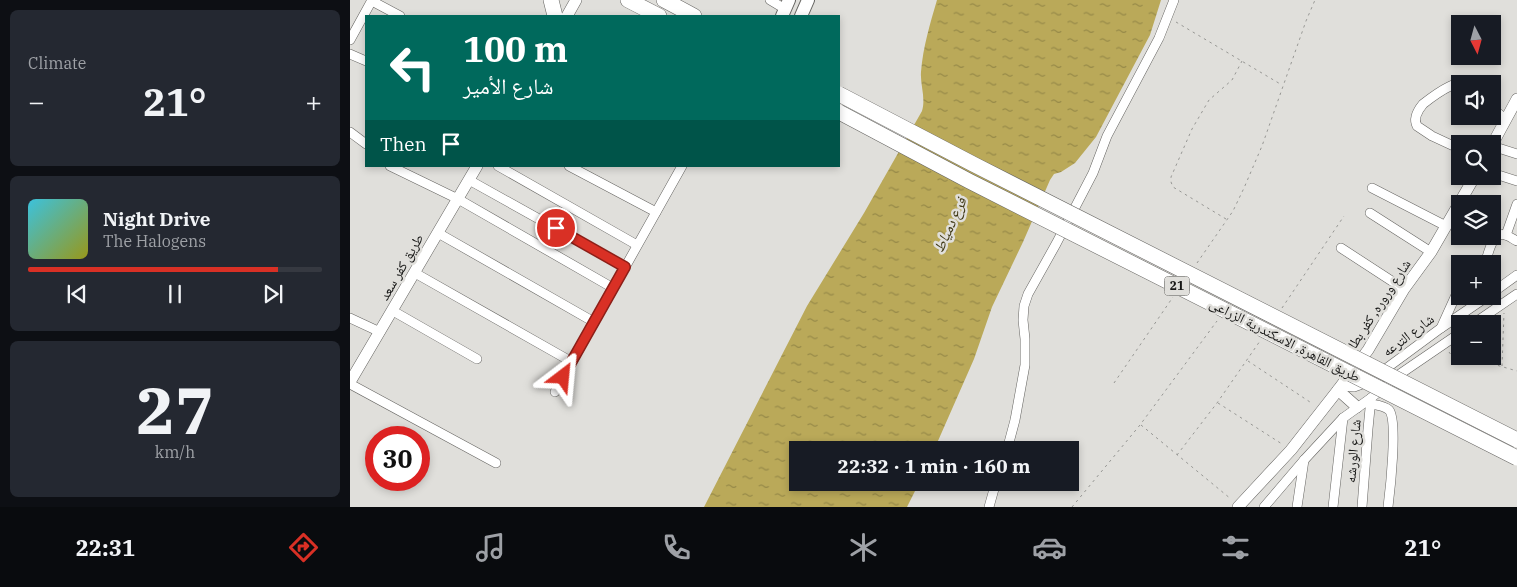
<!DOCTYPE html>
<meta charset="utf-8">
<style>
:root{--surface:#171b24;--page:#242831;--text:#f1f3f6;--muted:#9ea1a6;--line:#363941;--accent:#d93025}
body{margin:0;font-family:"IBM Plex Serif","Noto Naskh Arabic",serif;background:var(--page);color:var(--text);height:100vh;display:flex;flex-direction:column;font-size:19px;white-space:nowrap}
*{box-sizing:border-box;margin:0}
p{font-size:16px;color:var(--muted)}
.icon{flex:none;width:28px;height:28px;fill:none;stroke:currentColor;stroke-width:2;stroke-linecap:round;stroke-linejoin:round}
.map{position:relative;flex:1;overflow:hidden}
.details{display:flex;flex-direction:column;gap:10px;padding:10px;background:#0d0f14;width:350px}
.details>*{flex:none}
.guide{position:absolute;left:15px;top:15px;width:475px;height:152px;border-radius:0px;box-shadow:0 2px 8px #0003;background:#00695c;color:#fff;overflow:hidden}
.needle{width:32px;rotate:174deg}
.controls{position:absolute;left:1101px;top:15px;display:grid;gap:10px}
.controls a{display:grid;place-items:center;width:50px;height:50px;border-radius:0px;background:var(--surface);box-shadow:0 2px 8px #0003;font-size:25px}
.speed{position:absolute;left:15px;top:426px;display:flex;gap:10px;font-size:25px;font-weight:700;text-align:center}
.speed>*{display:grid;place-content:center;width:65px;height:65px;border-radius:50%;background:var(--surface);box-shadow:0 2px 8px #0003;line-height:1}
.speed .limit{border:8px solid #d22;background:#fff;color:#111}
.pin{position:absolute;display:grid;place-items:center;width:42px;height:42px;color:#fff;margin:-21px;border:2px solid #fff;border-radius:50%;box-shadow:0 1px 5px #0007}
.me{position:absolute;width:55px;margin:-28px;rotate:29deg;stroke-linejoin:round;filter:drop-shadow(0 0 4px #0008)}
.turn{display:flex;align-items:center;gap:18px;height:105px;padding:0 15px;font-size:22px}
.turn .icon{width:65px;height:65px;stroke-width:2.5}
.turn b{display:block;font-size:35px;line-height:42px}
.then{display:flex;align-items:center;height:48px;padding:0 15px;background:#0003;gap:10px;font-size:19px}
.big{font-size:38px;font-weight:700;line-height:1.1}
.details .widget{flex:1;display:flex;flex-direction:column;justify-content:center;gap:8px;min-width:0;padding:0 18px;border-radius:8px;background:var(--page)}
.details .dial{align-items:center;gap:0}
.dial b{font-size:65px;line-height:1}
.song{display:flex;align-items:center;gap:15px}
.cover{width:60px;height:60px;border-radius:8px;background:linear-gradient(135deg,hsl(190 70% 55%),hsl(60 70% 35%))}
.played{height:5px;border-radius:2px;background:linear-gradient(90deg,var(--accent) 85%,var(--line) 85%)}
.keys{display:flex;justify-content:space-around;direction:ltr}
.heat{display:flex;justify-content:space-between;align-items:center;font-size:28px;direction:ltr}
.trip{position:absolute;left:439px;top:441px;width:290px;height:50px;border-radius:0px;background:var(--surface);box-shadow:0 2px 8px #0003;font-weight:700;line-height:50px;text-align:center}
.menu{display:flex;height:80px;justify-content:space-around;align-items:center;background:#090b0e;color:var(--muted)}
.menu .icon{width:35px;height:35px}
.menu .selected{color:var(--accent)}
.menu b{font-size:22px;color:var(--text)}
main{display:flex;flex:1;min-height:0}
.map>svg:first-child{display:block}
.water{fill:url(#water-ripples)}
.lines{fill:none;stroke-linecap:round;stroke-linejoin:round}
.minor-casing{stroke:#656461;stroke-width:10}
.tertiary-casing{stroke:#656461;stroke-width:12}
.secondary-casing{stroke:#656461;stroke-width:14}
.trunk-casing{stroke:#656461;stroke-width:16}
.path{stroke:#979794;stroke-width:1;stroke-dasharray:2.5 4;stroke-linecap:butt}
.minor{stroke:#fff;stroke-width:9}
.tertiary{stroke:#fff;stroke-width:11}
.secondary{stroke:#fff;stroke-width:12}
.trunk{stroke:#fff;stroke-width:15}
.trunk-bridge-casing{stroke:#656461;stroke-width:16;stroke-linecap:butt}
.trunk-bridge{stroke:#fff;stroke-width:15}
.route-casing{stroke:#8d1f18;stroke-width:12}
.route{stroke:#d93025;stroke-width:9}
.labels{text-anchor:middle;stroke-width:5;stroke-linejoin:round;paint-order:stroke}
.shield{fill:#e0dfdb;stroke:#535250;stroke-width:1}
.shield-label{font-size:12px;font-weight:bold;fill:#161615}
.street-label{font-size:14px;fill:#161615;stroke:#e0dfdb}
.water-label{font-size:15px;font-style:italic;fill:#3f3814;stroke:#e0dfdb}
</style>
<main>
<section class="details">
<div class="widget"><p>Climate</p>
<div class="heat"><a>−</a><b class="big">21°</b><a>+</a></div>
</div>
<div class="widget">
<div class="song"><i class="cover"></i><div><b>Night Drive</b><p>The Halogens</p></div></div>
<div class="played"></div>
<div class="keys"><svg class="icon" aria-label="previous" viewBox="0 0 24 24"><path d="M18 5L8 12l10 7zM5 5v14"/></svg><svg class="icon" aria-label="pause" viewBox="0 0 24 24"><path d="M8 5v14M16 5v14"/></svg><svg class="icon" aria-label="next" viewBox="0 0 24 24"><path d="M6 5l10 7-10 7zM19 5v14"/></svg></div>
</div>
<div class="widget dial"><b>27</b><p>km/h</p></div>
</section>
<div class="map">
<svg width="1167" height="507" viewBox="0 0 1167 507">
<defs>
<pattern id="water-ripples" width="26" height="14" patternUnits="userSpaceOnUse" patternTransform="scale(1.25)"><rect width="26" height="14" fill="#baa959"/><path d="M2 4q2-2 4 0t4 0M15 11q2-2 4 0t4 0" fill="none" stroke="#968948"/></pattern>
</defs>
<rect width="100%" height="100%" fill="#e0dfdb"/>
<path class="water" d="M587,0H811L800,35L746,137L725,163L711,172L704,174L700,180L673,242L642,307L624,359L584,450H448V482L569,483L557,507H354L457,306L514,213L572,111C576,98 570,85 571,72C573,47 580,24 587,0Z"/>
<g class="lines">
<g class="minor-casing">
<g id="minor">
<path d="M420,0L435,9"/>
<path d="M22,1L50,16"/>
<path d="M0,40L22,0"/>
<path d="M0,54L16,61"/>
<path d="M1142,106L1148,113L1156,120"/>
<path d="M0,132L16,144"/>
<path d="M1142,146L1167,154"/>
<path d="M1110,149L1082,136L1067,126C1063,118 1068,110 1073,104C1087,93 1111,75 1128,84"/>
<path d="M40,166L108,199L263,288"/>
<path d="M148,166L287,245"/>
<path d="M219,166L306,212"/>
<path d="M1142,173L1167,181"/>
<path d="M119,180L275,267"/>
<path d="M1022,188L1096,226"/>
<path d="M1020,213L1081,252"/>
<path d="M88,233L244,322"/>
<path d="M1156,235L1167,204"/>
<path d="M991,248L1054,289"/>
<path d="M1135,264C1138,255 1142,231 1155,235C1159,236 1163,239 1167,241"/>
<path d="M65,273L222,362"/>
<path d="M1142,293L1167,275"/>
<path d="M43,311L127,359"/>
<path d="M0,318L30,332"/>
<path d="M1123,324L1167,294"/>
<path d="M1091,328L1110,286"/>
<path d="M1030,373L1091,328L1138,296"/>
<path d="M0,384L146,463"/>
<path d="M992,386L1004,387L1018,382"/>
<path d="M205,392L332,166"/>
<path d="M1021,404C1027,405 1035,406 1039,410C1048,420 1040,491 1038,507"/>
<path d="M657,450L665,420L675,365V339L673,320L674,306L678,294L706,244L743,173L757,136L809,38L824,0"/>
<path d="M639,507L646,482"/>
<path d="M914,507L955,459L993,418L1021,398L1050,374L1110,333"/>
<path d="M947,507L954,460"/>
<path d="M983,507L993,418"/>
<path d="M1012,507L1018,429L1021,398"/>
</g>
</g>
<g class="tertiary-casing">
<g id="tertiary">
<path d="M217,16L226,0"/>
<path d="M1142,145L1167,99"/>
<path d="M0,382L127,166"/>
<path d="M988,390L1007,407"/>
<path d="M888,507L941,450L988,390L1018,350L1054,289L1081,252L1125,176"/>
</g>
</g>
<g class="secondary-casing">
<g id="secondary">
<path d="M432,16L439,0"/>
<path d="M451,16L458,0"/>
</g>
</g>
<g class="trunk-casing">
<g id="trunk">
<path d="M201,0L205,16"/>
<path d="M278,0L309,16"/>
<path d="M314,0L344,16"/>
</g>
</g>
<g class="path">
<path d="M826,22L932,85"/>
<path d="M876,219L823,187L821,182V177L842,129L859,100L882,80L892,61"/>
<path d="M847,263L883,211L894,188L912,146L956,21L965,0"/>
<path d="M932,308L994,216"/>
<path d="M1099,352L1102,356L1129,360L1167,371"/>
<path d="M898,361L963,404"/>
<path d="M1152,366L1154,313"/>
<path d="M764,383L823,297"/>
<path d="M868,403L932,444"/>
<path d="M791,425L881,499"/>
<path d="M827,455L867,403L910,341"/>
<path d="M722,507L790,425L867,321"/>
</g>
<use href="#minor" class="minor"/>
<use href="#tertiary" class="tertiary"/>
<use href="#secondary" class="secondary"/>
<use href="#trunk" class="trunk"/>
<g class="trunk-bridge-casing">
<g id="trunk-bridge">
<path d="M489,94L623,164L1167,440"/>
<path d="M489,112L619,181L1167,458"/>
</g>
</g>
<use href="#trunk-bridge" class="trunk-bridge"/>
</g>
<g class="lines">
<g class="route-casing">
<path id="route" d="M206,228L275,267L213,377"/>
</g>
<use href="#route" class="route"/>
</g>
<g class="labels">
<rect class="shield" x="814.5" y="276.5" width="25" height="19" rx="4"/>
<g class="shield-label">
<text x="827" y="290">21</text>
</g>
<g class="street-label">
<text transform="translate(51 267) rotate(-60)" y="5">طريق كفر سعد</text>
<text transform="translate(1029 304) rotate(-57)" y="5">شارع وروره, كفر بطا</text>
<text transform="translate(1058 335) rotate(-37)" y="5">شارع الترعه</text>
<text transform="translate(935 340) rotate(27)" y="5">طريق القاهرة, الاسكندرية الزراعى</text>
<text transform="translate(1003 451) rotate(-85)" y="5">شارع الورشه</text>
</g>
<g class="water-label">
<text transform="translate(600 225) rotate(-65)" y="5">فرع دمياط</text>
</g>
</g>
</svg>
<div class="controls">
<a><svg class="needle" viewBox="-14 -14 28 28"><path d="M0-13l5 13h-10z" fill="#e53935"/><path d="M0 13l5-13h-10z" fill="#9ea1a6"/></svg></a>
<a><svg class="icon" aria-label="sound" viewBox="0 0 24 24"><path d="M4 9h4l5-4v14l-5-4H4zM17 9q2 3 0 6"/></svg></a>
<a><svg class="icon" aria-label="search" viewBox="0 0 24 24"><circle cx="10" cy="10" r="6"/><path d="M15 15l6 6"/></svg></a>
<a><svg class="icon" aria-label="layers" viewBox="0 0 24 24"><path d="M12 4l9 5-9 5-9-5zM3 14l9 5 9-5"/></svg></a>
<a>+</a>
<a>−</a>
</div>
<div class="speed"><div class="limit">30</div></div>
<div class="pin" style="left:206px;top:228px;background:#d93025"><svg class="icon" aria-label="arrive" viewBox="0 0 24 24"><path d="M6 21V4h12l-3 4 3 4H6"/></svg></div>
<svg class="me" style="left:213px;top:377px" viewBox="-20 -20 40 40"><path d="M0-17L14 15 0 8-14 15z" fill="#d93025" stroke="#fff" stroke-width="4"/></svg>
<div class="trip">22:32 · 1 min · 160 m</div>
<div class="guide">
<div class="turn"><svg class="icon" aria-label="left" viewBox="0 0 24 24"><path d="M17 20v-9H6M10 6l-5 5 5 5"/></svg><div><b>100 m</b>شارع الأمير</div></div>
<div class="then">Then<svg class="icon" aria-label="arrive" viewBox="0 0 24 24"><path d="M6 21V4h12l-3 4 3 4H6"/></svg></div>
</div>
</div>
</main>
<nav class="menu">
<b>22:31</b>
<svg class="icon selected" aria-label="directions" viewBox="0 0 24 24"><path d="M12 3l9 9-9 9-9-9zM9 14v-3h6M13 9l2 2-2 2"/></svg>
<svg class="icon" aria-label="music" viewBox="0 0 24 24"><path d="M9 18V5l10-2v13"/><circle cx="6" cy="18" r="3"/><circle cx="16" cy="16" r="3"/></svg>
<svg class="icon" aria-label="phone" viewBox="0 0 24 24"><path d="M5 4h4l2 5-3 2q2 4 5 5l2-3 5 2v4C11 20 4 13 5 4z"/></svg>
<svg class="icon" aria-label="climate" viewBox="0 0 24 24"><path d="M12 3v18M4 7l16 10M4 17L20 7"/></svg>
<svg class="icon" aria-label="car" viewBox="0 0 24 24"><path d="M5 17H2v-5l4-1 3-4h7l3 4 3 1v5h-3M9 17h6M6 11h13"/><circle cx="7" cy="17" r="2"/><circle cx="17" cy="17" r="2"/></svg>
<svg class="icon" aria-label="filters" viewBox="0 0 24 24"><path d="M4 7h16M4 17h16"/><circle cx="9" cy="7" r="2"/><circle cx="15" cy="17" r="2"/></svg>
<b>21°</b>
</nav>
